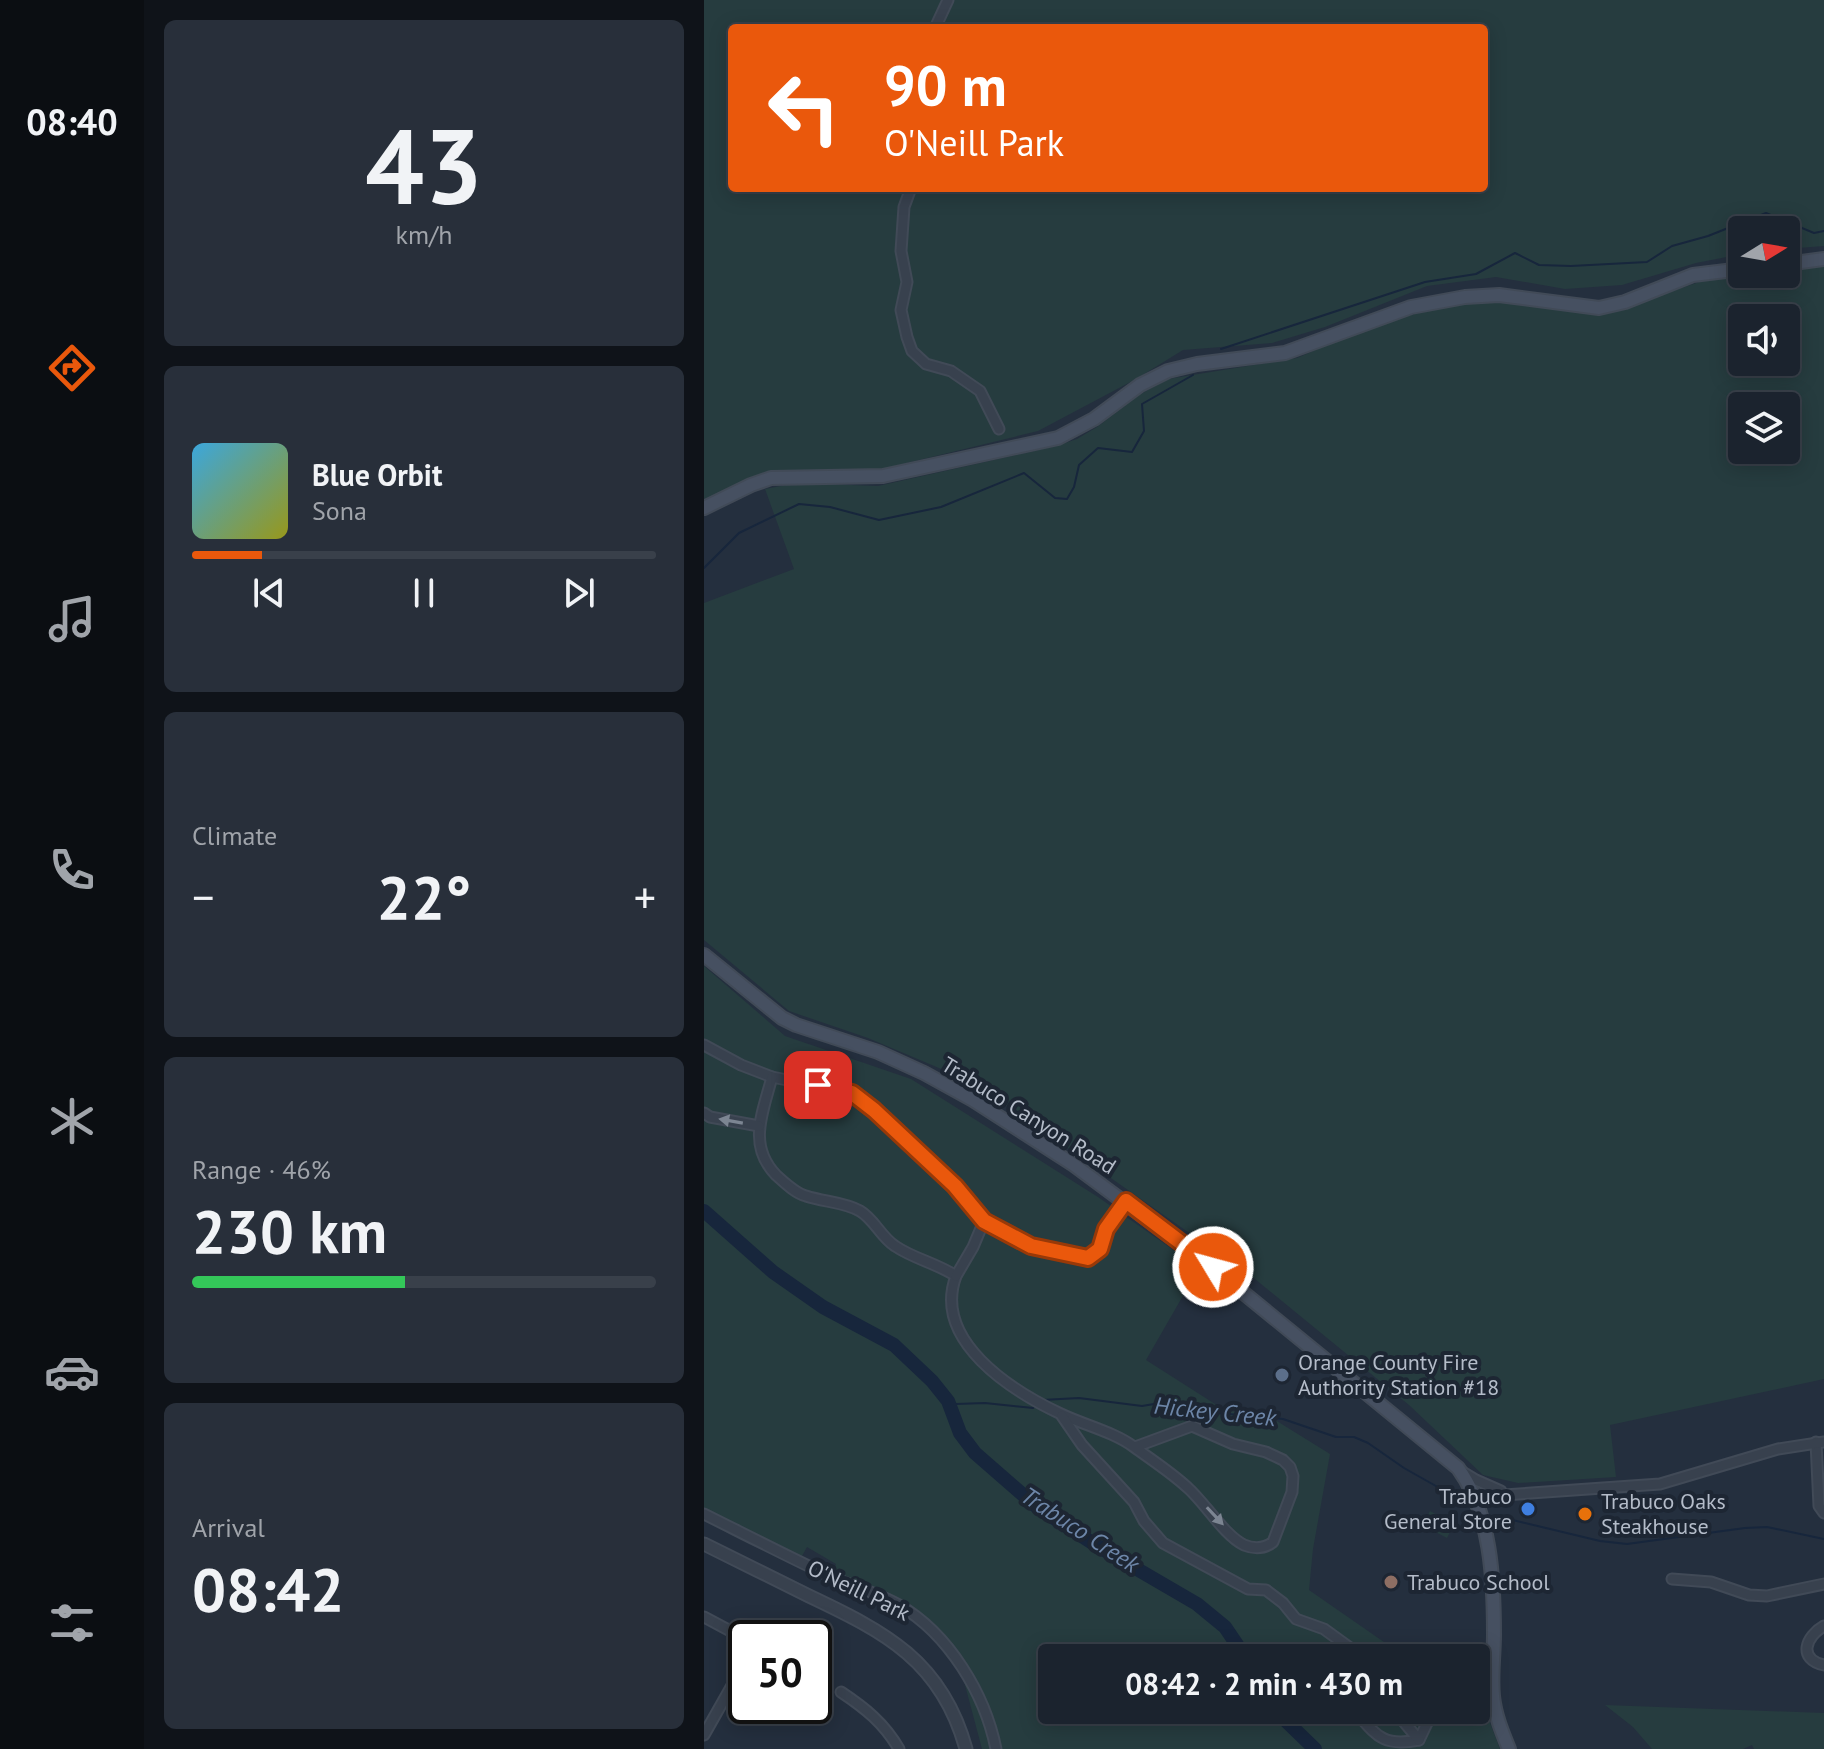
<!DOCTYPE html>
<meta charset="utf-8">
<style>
:root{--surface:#1b232e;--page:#282f3a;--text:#f1f3f6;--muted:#a0a4aa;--line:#39404a;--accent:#ea580c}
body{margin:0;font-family:"PT Sans",sans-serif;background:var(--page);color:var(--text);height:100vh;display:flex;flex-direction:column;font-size:30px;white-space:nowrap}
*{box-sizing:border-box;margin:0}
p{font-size:26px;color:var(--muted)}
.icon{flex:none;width:44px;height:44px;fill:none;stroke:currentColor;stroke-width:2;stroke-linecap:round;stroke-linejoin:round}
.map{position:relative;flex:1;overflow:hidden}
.side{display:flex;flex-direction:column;gap:20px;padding:20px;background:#0f1319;width:560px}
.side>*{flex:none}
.hud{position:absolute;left:24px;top:24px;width:760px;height:168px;border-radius:8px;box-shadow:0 4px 20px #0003,0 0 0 2px var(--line);background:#ea580c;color:#fff;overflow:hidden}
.needle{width:52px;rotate:79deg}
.buttons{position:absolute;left:1024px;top:216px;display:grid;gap:16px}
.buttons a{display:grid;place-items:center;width:72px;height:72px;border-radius:8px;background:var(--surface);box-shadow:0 4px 20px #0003,0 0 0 2px var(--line);font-size:40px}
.speed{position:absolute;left:24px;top:1620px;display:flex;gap:16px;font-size:40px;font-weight:700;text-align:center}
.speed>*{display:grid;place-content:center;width:104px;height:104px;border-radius:50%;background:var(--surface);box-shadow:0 4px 20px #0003,0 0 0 2px var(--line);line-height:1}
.speed .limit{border:4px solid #111;border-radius:12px;background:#fff;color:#111}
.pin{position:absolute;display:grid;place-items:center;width:68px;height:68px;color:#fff;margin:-34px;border-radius:16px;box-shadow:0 4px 12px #0006}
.me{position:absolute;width:88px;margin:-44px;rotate:307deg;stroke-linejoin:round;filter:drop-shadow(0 0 6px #0008)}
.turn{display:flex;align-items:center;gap:28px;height:168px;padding:0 24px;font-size:36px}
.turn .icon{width:104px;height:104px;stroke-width:2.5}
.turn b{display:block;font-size:56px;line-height:68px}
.big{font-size:60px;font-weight:600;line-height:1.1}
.side .widget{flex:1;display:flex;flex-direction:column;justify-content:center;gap:12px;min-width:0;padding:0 28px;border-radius:12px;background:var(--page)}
.side .dial{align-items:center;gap:0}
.dial b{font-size:104px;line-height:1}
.song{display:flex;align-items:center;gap:24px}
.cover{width:96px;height:96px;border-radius:12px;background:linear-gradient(135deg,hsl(200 70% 55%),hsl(60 70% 35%))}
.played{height:8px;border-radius:4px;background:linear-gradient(90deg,var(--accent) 15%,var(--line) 15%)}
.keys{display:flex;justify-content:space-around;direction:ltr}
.heat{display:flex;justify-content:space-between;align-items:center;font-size:44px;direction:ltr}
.charge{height:12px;border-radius:6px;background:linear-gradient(90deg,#34c759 46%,var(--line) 0)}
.trip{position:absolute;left:334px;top:1644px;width:452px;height:80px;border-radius:8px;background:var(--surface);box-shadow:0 4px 20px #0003,0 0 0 2px var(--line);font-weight:600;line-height:80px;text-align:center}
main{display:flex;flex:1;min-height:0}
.tabs{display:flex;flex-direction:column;width:144px;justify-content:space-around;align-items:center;background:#0b0e12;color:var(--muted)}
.tabs .icon{width:56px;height:56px}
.tabs .selected{color:var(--accent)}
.tabs b{font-size:36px;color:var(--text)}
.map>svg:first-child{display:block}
.green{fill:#263c3f;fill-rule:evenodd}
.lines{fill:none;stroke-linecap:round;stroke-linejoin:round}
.stream{stroke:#17263c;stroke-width:2}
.river{stroke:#17263c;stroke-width:14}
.minor-casing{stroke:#414a57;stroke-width:13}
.tertiary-casing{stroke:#414a57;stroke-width:15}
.secondary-casing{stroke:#414a57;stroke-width:16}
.minor{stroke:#38414e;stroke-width:9}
.tertiary{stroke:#38414e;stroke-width:11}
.secondary{stroke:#465061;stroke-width:12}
.oneway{fill:#7c8592}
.route-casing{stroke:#983908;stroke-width:20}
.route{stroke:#ea580c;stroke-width:14}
.service-dot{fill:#5c6f8a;stroke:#1d2633;stroke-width:3}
.shop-dot{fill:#3f7fe0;stroke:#1d2633;stroke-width:3}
.food-dot{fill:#e8710a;stroke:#1d2633;stroke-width:3}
.education-dot{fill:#8d6e63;stroke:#1d2633;stroke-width:3}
.labels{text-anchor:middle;stroke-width:8;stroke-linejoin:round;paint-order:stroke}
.street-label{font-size:22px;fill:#b4bcc9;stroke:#1d2633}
.poi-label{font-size:22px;fill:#b4bcc9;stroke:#1d2633;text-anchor:start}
.water-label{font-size:24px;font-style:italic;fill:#6d86a8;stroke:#1d2633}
</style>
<main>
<nav class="tabs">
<b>08:40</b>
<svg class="icon selected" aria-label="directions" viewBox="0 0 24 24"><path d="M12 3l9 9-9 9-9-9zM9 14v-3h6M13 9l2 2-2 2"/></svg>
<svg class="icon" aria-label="music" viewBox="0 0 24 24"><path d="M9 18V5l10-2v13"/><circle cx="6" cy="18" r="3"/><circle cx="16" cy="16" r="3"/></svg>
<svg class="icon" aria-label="phone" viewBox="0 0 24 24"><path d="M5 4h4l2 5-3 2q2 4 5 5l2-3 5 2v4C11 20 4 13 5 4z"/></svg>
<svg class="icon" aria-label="climate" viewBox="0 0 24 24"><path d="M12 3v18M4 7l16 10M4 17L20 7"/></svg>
<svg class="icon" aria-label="car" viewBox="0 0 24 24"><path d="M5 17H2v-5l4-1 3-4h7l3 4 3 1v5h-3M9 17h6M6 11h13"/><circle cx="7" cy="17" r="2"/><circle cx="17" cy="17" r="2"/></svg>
<svg class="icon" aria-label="filters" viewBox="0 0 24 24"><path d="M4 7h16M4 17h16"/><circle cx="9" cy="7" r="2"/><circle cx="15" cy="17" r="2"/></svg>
</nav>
<section class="side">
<div class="widget dial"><b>43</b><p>km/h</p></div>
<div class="widget">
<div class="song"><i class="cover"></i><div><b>Blue Orbit</b><p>Sona</p></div></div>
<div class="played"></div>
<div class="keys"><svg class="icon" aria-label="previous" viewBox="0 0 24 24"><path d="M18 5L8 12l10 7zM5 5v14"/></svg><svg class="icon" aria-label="pause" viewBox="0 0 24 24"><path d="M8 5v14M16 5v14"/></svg><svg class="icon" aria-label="next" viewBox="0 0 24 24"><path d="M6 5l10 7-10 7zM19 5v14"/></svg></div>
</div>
<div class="widget"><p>Climate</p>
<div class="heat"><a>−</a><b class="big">22°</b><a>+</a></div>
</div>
<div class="widget"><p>Range · 46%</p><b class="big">230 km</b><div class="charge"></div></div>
<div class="widget"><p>Arrival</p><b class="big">08:42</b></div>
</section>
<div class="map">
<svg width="1120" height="1749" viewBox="0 0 1120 1749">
<rect width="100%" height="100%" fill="#242f3e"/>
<g class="green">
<path d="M0,0H1120V246L1082,249V230H1038V254L992,263L918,285L861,289L792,277L723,286L621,327L568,343L479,350L432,379L334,431L174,470L88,471L36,484L0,503ZM28,28H780V188H28Z"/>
<path d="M1120,266V1379L906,1425L912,1477L814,1483L779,1475L705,1405L551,1279L334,1127L289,1097L242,1071L164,1038L85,1011L0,940V603L90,569L61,489L92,483L174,486L352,446L373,439L393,427L435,395L464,379L593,358L669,325L719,312L763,302L787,301L895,312L942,300L1001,280L1082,274V272ZM1038,318H1082V362H1038ZM1038,406H1082V450H1038Z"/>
<path d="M0,966L81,1036L207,1079L394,1197L495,1268L442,1360L522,1411L560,1413L626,1454L609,1549L605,1590L703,1658H348V1710L772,1709L785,1720L796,1749H278L256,1666L214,1613L128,1574L132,1564L103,1547L98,1556L0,1510Z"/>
<path d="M726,1511L750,1524L743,1538L718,1525Z"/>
<path d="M901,1705L1120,1713V1749H1050L1048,1745L1039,1749H948L929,1727Z"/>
</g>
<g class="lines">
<g class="stream">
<path d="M517,349L721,282L772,274L811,253L835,265L867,266L943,262L968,246L1004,236L1062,213L1110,233L1120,231"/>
<path d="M0,568L35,533L95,504L126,507L175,520L237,507L320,473L351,498L363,499L370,487L375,465L394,448L428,452L440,431L438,404L489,375"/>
<path d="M338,1400L375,1398L438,1406L456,1403L503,1412L579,1419L632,1437H650L664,1443L700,1468L762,1503"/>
<path d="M244,1401L252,1404L281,1403L329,1408L333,1404"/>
<path d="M792,1516L896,1541L923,1544L1041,1528L1063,1527L1120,1539"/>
</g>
<g class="river">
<path d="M0,1211L69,1272L119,1307L190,1345L228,1381L244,1401L256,1433L271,1453L333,1507L390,1544L493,1604L521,1627L542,1658"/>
<path d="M575,1710L580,1719L611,1749"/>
</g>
<g class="minor-casing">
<g id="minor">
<path d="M231,28L244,0"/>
<path d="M207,188L200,207L197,251L203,282L197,310L203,337L208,351L222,364L247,371L276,391L295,429"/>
<path d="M0,1045L37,1065L68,1077L148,1093L170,1110L251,1186L280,1221L327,1246L384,1258L396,1249L402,1229L422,1201"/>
<path d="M68,1077C59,1112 43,1145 72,1175C81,1183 91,1193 102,1196C120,1202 140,1202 156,1211C170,1219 177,1237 191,1246C210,1259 232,1263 252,1276C228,1341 308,1391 357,1414C380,1425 410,1432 430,1447C448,1460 468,1473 484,1488C501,1503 520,1535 540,1545C550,1549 560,1549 569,1542L588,1492L589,1476L586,1467L579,1460L562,1452L529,1444L488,1426L431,1447"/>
<path d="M0,1113L6,1117L55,1126"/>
<path d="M252,1276L269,1247L280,1221"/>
<path d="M358,1416L378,1445L430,1502L440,1521L459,1543L544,1589L562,1590L579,1603L592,1619L620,1629L660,1658"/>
<path d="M1112,1442L1115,1506L1120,1513"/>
<path d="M757,1471L772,1480L797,1491"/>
<path d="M771,1497L956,1484L1074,1449L1120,1442"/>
<path d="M0,1514C40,1534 81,1555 121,1574C145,1585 172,1592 195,1605C245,1634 281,1694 292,1749"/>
<path d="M968,1579L1007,1582L1045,1595L1063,1596L1120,1584"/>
<path d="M0,1617L32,1634L42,1648"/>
<path d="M1120,1626C1102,1636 1093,1659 1120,1665"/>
<path d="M137,1692C161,1708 180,1723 195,1749"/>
<path d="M650,1710C673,1736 678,1747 715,1740L726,1717L724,1710"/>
<path d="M690,1710L715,1740"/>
<path d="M0,1735L39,1666L42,1653"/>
</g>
</g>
<g class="tertiary-casing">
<path id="tertiary" d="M0,1544C35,1561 70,1579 105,1596C181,1632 238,1661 262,1749"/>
</g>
<g class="secondary-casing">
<g id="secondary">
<path d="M1082,264L1120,259"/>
<path d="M0,508L47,485L67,478L179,476L354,438L390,419L436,385L464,371L493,364L581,353L707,307L761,297L795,295L895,308L921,302L989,275L1038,269"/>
<path d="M0,955L78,1018L92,1025L174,1052L220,1073L269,1100L370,1165L514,1272L754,1468C787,1513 790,1580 790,1634C790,1655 787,1676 789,1696C791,1715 798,1732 805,1749"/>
</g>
</g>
<use href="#minor" class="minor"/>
<use href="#tertiary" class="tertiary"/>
<use href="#secondary" class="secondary"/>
</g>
<defs><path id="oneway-solid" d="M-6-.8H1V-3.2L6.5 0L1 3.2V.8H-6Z" transform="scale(2)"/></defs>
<g class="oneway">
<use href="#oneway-solid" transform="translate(27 1121) rotate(-170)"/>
<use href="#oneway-solid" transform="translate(511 1516) rotate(47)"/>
</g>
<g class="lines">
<g class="route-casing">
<path id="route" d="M114,1085L148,1093L170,1110L251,1186L280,1221L327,1246L384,1258L396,1249L402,1229L422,1201L509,1267"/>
</g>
<use href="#route" class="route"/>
</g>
<circle class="service-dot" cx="578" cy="1375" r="8"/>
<circle class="shop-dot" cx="824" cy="1509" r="8"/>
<circle class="food-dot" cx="881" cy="1514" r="8"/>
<circle class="education-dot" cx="687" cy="1582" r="8"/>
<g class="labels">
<g class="street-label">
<text transform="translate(325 1115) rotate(32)" y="8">Trabuco Canyon Road</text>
<text transform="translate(155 1590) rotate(26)" y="8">O'Neill Park</text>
</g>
<g class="poi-label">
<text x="594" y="1370">Orange County Fire<tspan x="594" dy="25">Authority Station #18</tspan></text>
<text x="808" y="1504" text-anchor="end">Trabuco<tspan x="808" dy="25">General Store</tspan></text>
<text x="897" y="1509">Trabuco Oaks<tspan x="897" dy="25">Steakhouse</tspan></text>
<text x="703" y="1590">Trabuco School</text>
</g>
<g class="water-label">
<text transform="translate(511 1412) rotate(6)" y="8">Hickey Creek</text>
<text transform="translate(376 1530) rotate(33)" y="8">Trabuco Creek</text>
</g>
</g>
</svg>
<div class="buttons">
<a><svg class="needle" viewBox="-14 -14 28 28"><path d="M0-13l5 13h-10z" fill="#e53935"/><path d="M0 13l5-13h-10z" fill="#a0a4aa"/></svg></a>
<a><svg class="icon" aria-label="sound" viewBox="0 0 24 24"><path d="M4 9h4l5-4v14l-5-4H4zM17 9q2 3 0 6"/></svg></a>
<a><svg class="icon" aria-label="layers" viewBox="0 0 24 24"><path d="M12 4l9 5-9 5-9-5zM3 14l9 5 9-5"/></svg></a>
</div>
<div class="speed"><div class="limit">50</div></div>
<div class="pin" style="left:114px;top:1085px;background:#d93025"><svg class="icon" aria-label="arrive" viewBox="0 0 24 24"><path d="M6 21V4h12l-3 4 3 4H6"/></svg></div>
<svg class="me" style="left:509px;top:1267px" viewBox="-20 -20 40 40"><circle r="17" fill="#ea580c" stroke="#fff" stroke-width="3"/><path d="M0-11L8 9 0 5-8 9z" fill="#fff"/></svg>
<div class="trip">08:42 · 2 min · 430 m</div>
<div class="hud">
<div class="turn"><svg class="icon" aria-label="left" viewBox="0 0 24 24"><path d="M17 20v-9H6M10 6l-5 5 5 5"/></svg><div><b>90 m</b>O'Neill Park</div></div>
</div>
</div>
</main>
